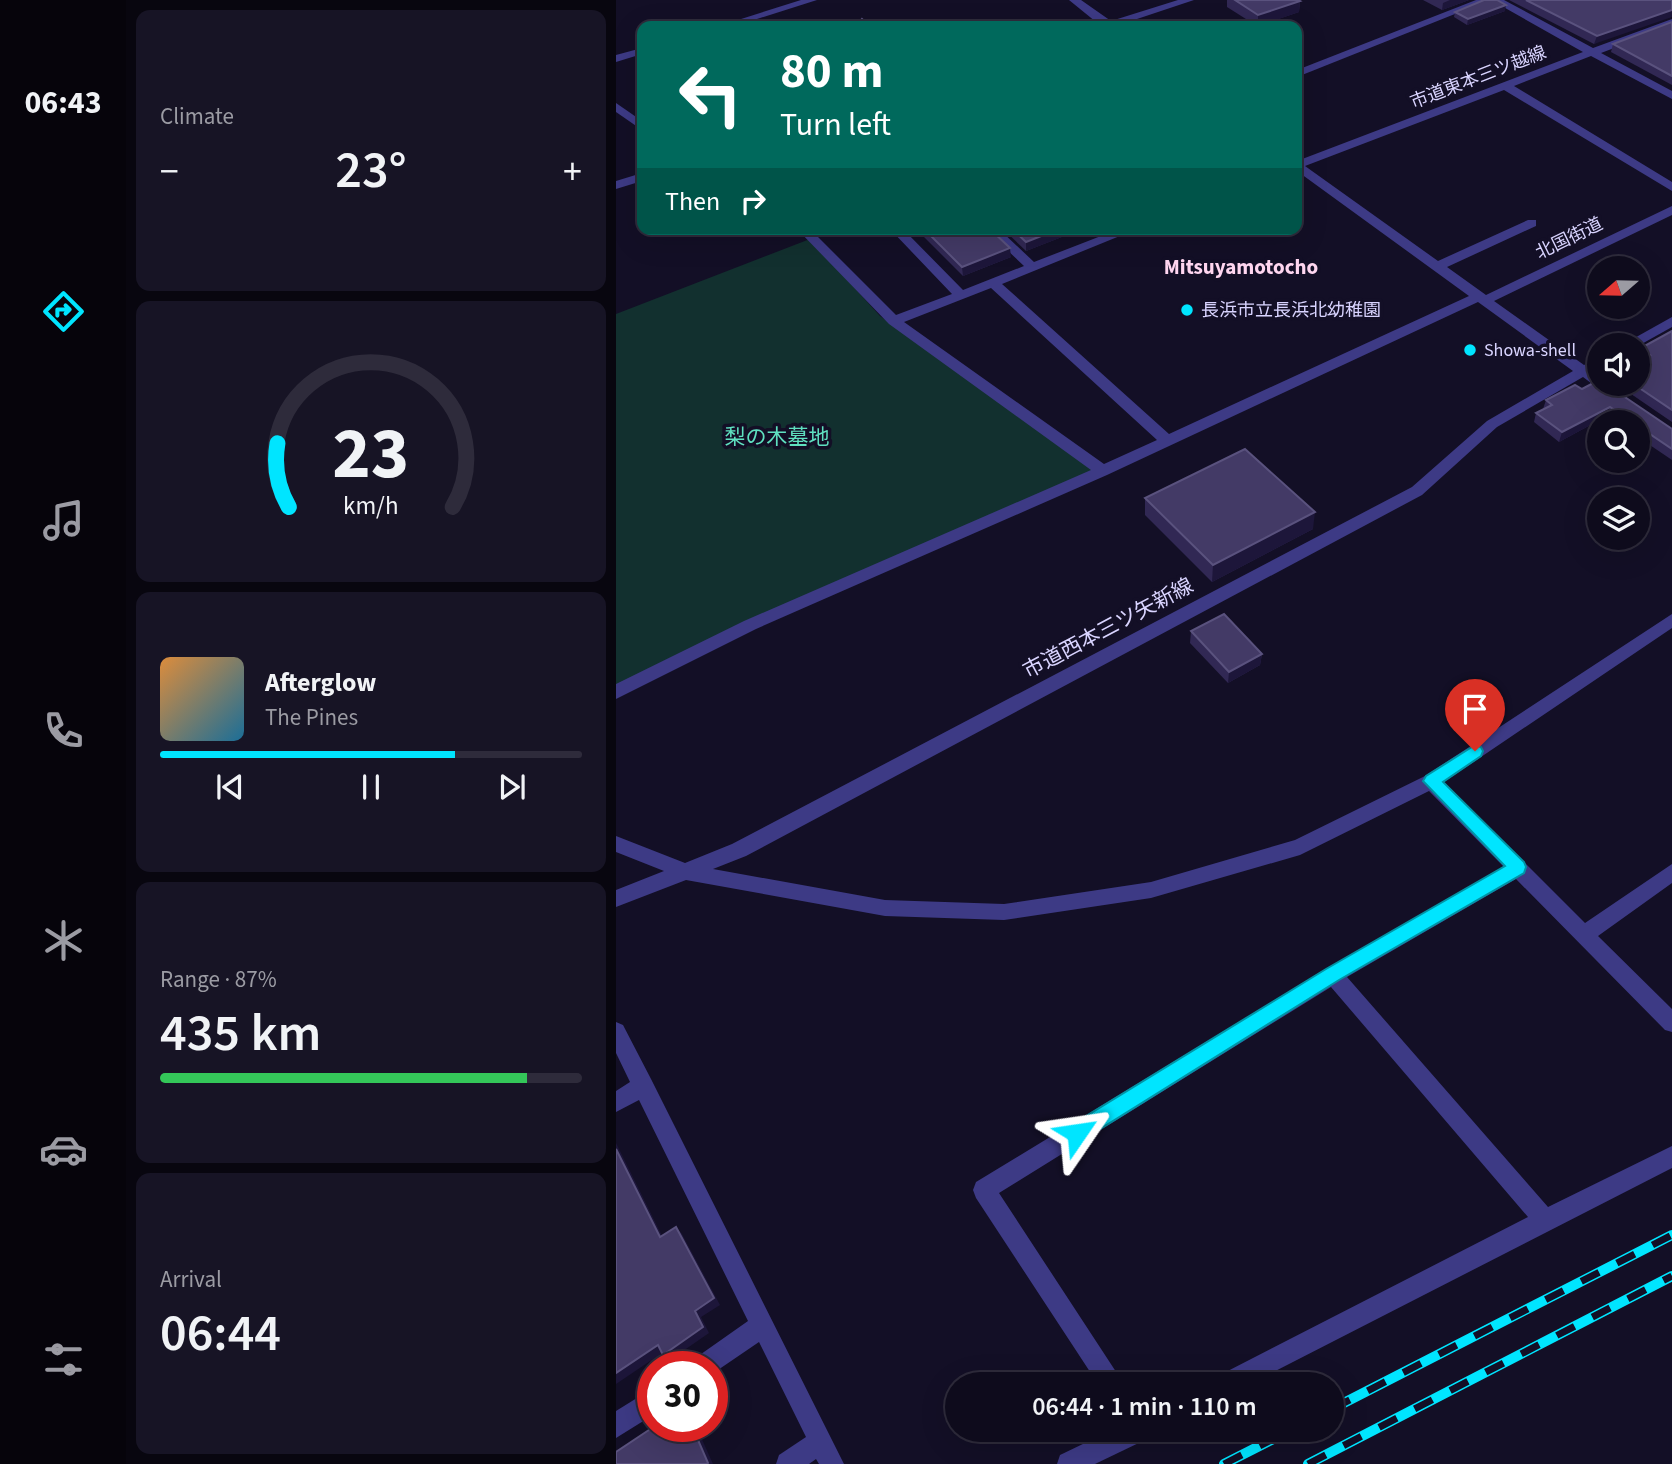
<!DOCTYPE html>
<meta charset="utf-8">
<style>
:root{--surface:#0e0b1c;--page:#171425;--text:#f1f3f6;--muted:#9b9ba3;--line:#2e2b3b;--accent:#00e5ff}
body{margin:0;font-family:"Source Sans 3","Noto Sans JP",sans-serif;background:var(--page);color:var(--text);height:100vh;display:flex;flex-direction:column;font-size:26px;white-space:nowrap}
*{box-sizing:border-box;margin:0}
p{font-size:23px;color:var(--muted)}
.icon{flex:none;width:38px;height:38px;fill:none;stroke:currentColor;stroke-width:2;stroke-linecap:round;stroke-linejoin:round}
.map{position:relative;flex:1;overflow:hidden}
.drawer{display:flex;flex-direction:column;gap:10px;padding:10px;background:#08060f;width:490px}
.drawer>*{flex:none}
.banner{position:absolute;left:21px;top:21px;width:665px;height:214px;border-radius:14px;box-shadow:0 7px 28px #0002,0 0 0 2px var(--line);background:#00695c;color:#fff;overflow:hidden}
.needle{width:46px;rotate:250deg}
.controls{position:absolute;left:971px;top:256px;display:grid;gap:14px}
.controls a{display:grid;place-items:center;width:63px;height:63px;border-radius:50%;background:var(--surface);box-shadow:0 7px 28px #0002,0 0 0 2px var(--line);font-size:35px}
.speed{position:absolute;left:21px;top:1351px;display:flex;gap:14px;font-size:35px;font-weight:700;text-align:center}
.speed>*{display:grid;place-content:center;width:91px;height:91px;border-radius:50%;background:var(--surface);box-shadow:0 7px 28px #0002,0 0 0 2px var(--line);line-height:1}
.speed .limit{border:10px solid #d22;background:#fff;color:#111}
.pin{position:absolute;display:grid;place-items:center;width:60px;height:60px;color:#fff;margin:-72px -30px;border-radius:50% 50% 50% 0;rotate:-45deg;box-shadow:0 0 7px #0007}
.pin .icon{rotate:45deg}
.me{position:absolute;width:77px;margin:-38px;rotate:58deg;stroke-linejoin:round;filter:drop-shadow(0 0 5px #0008)}
.turn{display:flex;align-items:center;gap:24px;height:147px;padding:0 28px;font-size:32px}
.turn .icon{width:91px;height:91px;stroke-width:2.5}
.turn b{display:block;font-size:49px;line-height:60px}
.then{display:flex;align-items:center;height:66px;padding:0 28px;background:#0003;gap:14px;font-size:26px}
.big{font-size:52px;font-weight:600;line-height:1.1}
.drawer .widget{flex:1;display:flex;flex-direction:column;justify-content:center;gap:10px;min-width:0;padding:0 24px;border-radius:14px;background:var(--page)}
.drawer .dial{align-items:center;gap:0}
.dial svg{height:182px;overflow:visible;fill:none;stroke:var(--line);stroke-width:7;stroke-linecap:round;text-anchor:middle}
.dial text{fill:var(--text);stroke:none}
.song{display:flex;align-items:center;gap:21px}
.cover{width:84px;height:84px;border-radius:10px;background:linear-gradient(135deg,hsl(30 70% 55%),hsl(200 70% 35%))}
.played{height:7px;border-radius:4px;background:linear-gradient(90deg,var(--accent) 70%,var(--line) 70%)}
.keys{display:flex;justify-content:space-around;direction:ltr}
.heat{display:flex;justify-content:space-between;align-items:center;font-size:38px;direction:ltr}
.charge{height:10px;border-radius:5px;background:linear-gradient(90deg,#34c759 87%,var(--line) 0)}
.trip{position:absolute;left:329px;top:1372px;width:399px;height:70px;border-radius:35px;background:var(--surface);box-shadow:0 7px 28px #0002,0 0 0 2px var(--line);font-weight:600;line-height:70px;text-align:center}
main{display:flex;flex:1;min-height:0}
.tab-bar{display:flex;flex-direction:column;width:126px;justify-content:space-around;align-items:center;background:#06040b;color:var(--muted)}
.tab-bar .icon{width:49px;height:49px}
.tab-bar .selected{color:var(--accent)}
.tab-bar b{font-size:32px;color:var(--text)}
.map>svg:first-child{display:block}
.green{fill:#12302f}
.lines{fill:none;stroke-linecap:round;stroke-linejoin:round}
.minor{fill:#3d3a85;fill-rule:evenodd}
.rail-casing{stroke:#00e5ff;stroke-width:10}
.rail{stroke:#130f26;stroke-width:7;stroke-dasharray:20;stroke-linecap:butt}
.wall{fill:#312854}
.shaded-wall{fill:#1d163a}
.building{fill:#433a66;stroke:#5a527e;stroke-width:2}
.route{fill:#00e5ff;stroke:#0095a6;stroke-width:2}
.poi-dot{fill:#00e5ff;stroke:#130f26;stroke-width:2.5}
.labels{text-anchor:middle;stroke-width:7;stroke-linejoin:round;paint-order:stroke}
.far-street-label{font-size:18px;fill:#d9d4ff;stroke:#130f26}
.far-poi-label{font-size:18px;fill:#d9d4ff;stroke:#130f26;text-anchor:start}
.far-quarter-label{font-size:21px;font-weight:bold;fill:#ffd6f0;stroke:#130f26}
.park-label{font-size:21px;fill:#5fe0c0;stroke:#130f26}
.street-label{font-size:21px;fill:#d9d4ff;stroke:#130f26}
</style>
<main>
<nav class="tab-bar">
<b>06:43</b>
<svg class="icon selected" aria-label="directions" viewBox="0 0 24 24"><path d="M12 3l9 9-9 9-9-9zM9 14v-3h6M13 9l2 2-2 2"/></svg>
<svg class="icon" aria-label="music" viewBox="0 0 24 24"><path d="M9 18V5l10-2v13"/><circle cx="6" cy="18" r="3"/><circle cx="16" cy="16" r="3"/></svg>
<svg class="icon" aria-label="phone" viewBox="0 0 24 24"><path d="M5 4h4l2 5-3 2q2 4 5 5l2-3 5 2v4C11 20 4 13 5 4z"/></svg>
<svg class="icon" aria-label="climate" viewBox="0 0 24 24"><path d="M12 3v18M4 7l16 10M4 17L20 7"/></svg>
<svg class="icon" aria-label="car" viewBox="0 0 24 24"><path d="M5 17H2v-5l4-1 3-4h7l3 4 3 1v5h-3M9 17h6M6 11h13"/><circle cx="7" cy="17" r="2"/><circle cx="17" cy="17" r="2"/></svg>
<svg class="icon" aria-label="filters" viewBox="0 0 24 24"><path d="M4 7h16M4 17h16"/><circle cx="9" cy="7" r="2"/><circle cx="15" cy="17" r="2"/></svg>
</nav>
<section class="drawer">
<div class="widget"><p>Climate</p>
<div class="heat"><a>−</a><b class="big">23°</b><a>+</a></div>
</div>
<div class="widget dial"><svg viewBox="0 0 100 80">
<path d="M14 69A42 42 0 1 1 86 69"/>
<path d="M14 69A42 42 0 0 1 9 41" stroke="#00e5ff"/>
<text x="50" y="56" font-size="32" font-weight="700">23</text>
<text x="50" y="72" font-size="11">km/h</text>
</svg></div>
<div class="widget">
<div class="song"><i class="cover"></i><div><b>Afterglow</b><p>The Pines</p></div></div>
<div class="played"></div>
<div class="keys"><svg class="icon" aria-label="previous" viewBox="0 0 24 24"><path d="M18 5L8 12l10 7zM5 5v14"/></svg><svg class="icon" aria-label="pause" viewBox="0 0 24 24"><path d="M8 5v14M16 5v14"/></svg><svg class="icon" aria-label="next" viewBox="0 0 24 24"><path d="M6 5l10 7-10 7zM19 5v14"/></svg></div>
</div>
<div class="widget"><p>Range · 87%</p><b class="big">435 km</b><div class="charge"></div></div>
<div class="widget"><p>Arrival</p><b class="big">06:44</b></div>
</section>
<div class="map">
<svg width="1056" height="1464" viewBox="0 0 1056 1464">
<rect width="100%" height="100%" fill="#130f26"/>
<path class="green" d="M194,239L264,316L479,471L0,687V314Z"/>
<g class="lines">
<g class="minor">
<path d="M185,0H201L119,26H103Z"/>
<path d="M453,0H465L495,21L562,0H578L500,26H485Z"/>
<path d="M860,0H874L681,77V70Z"/>
<path d="M875,0H888L977,48L1056,19V26L985,53L1056,91V99L975,56L898,86L1056,182V191L888,90L689,166L822,261L912,220H920V226L831,267L870,295L1056,206V215L878,301L968,365L984,357V367L977,371L984,376V383H991L989,386H979L967,377L881,427L806,495L130,856L97,869L269,900L388,904L535,882L679,840L809,776L1056,614V628L828,782L969,923L1056,864V883L982,936L1056,1009V1032L1049,1030L900,879L731,977L932,1207L1056,1146V1168L634,1384H598L602,1376L912,1217L715,987L383,1193L508,1384H482L360,1198L357,1190L360,1182L710,969L888,867L813,791L684,855L535,898L388,920L269,916L70,880L0,907V890L48,871L0,852V836L69,863L116,844L796,487L871,421L957,371L862,302L491,475L140,629L0,699V684L128,621L475,470L273,324L181,229H194L280,315L336,294L274,229H287L347,290L408,266L369,229H383L418,262L503,229H521L386,284L553,434L853,296L681,171V161L967,52ZM375,288L541,440L488,464L288,322Z"/>
<path d="M26,48V54L0,62V55Z"/>
<path d="M0,103L26,121V130L0,112Z"/>
<path d="M26,173V181L0,189V181Z"/>
<path d="M1056,317V327L1022,346L1006,345Z"/>
<path d="M0,1022L7,1025L35,1079L228,1464H203L200,1459L193,1464H160L163,1455L190,1437L143,1342L96,1374V1367H74L78,1359L132,1321L23,1100L0,1112V1091L14,1082L0,1053Z"/>
<path d="M37,1388V1415L0,1438V1411Z"/>
<path d="M496,1430H534L531,1439L479,1464H441L444,1455Z"/>
</g>
<g class="rail-casing">
<g id="rail">
<path d="M716,1409L1056,1235"/>
<path d="M608,1464L675,1430"/>
<path d="M692,1464L1056,1276"/>
</g>
</g>
<use href="#rail" class="rail"/>
</g>
<g class="wall">
<path d="M611,0H682L684,1L683,12L641,26L611,7Z"/>
<path d="M807,0H853L826,10Z"/>
<path d="M893,0H1056L978,44Z"/>
<path d="M889,11L851,25L838,17L839,12Z"/>
<path d="M1056,22V85L995,52L997,44Z"/>
<path d="M300,229H374L395,257L347,276Z"/>
<path d="M387,229H456V233L410,251Z"/>
<path d="M1056,331V422L999,383H1022L1025,359L1022,356L1025,348Z"/>
<path d="M966,389L1056,429V460L1022,437V422H1000L991,416L943,442L918,422L920,413L927,409L930,400Z"/>
<path d="M529,498L697,529L596,582L529,515Z"/>
<path d="M575,631L646,654L644,665L612,683L574,643Z"/>
</g>
<g class="shaded-wall">
<path d="M834,0H853L826,10L827,3Z"/>
<path d="M684,1L683,12L642,26V15Z"/>
<path d="M890,5L889,11L851,25L852,19Z"/>
<path d="M1056,10V17L978,44L981,36Z"/>
<path d="M443,229H456V233L410,251V242Z"/>
<path d="M394,248L395,257L347,276L346,267Z"/>
<path d="M994,407L991,416L943,442L946,432Z"/>
<path d="M699,512L697,529L596,582L597,565Z"/>
<path d="M646,654L644,665L612,683L613,672Z"/>
<path d="M0,1143L50,1244L44,1237L0,1149Z"/>
<path d="M60,1227L66,1234L104,1305L85,1317L93,1333L54,1360L47,1355Z"/>
<path d="M42,1345L49,1351L0,1384V1373Z"/>
<path d="M76,1426H80L97,1464H91Z"/>
</g>
<g class="building">
<path d="M619,0H682L684,1L642,15Z"/>
<path d="M868,0H881L890,5L852,19L839,12Z"/>
<path d="M910,0H1056V10L981,36Z"/>
<path d="M246,19L254,26H240Z"/>
<path d="M1056,22V76L997,44Z"/>
<path d="M308,229H374L394,248L346,267Z"/>
<path d="M396,229H443L410,242Z"/>
<path d="M1056,331V410L1016,383H1022V361L1034,355L1025,348Z"/>
<path d="M983,380L984,383H988L1056,429V449L1022,426V422H1016L994,407L946,432L920,413L936,405L930,400L959,385L966,389Z"/>
<path d="M629,449L699,512L597,565L529,498Z"/>
<path d="M608,614L646,654L613,672L575,631Z"/>
<path d="M0,1149L44,1237L60,1227L98,1298L79,1311L87,1327L47,1355L42,1345L0,1373Z"/>
<path d="M39,1426H76L92,1463L91,1464H0V1452Z"/>
</g>
<path class="route" d="M859,745L865,747L867,751L865,756L827,782L908,862L910,867L908,873L723,980L468,1139L461,1142L454,1139L452,1133L454,1126L710,969L889,866L807,781L810,776Z"/>
<g class="poi-dot">
<circle cx="571" cy="310" r="7"/>
<circle cx="854" cy="350" r="7"/>
</g>
<g class="labels">
<g class="far-street-label">
<text transform="translate(862 77) rotate(-21)" y="6">市道東本三ツ越線</text>
<text transform="translate(953 238) rotate(-26)" y="6">北国街道</text>
</g>
<g class="far-poi-label">
<text x="585" y="316">長浜市立長浜北幼稚園</text>
<text x="868" y="356">Showa-shell</text>
</g>
<g class="far-quarter-label">
<text x="625" y="274">Mitsuyamotocho</text>
</g>
<g class="park-label">
<text x="161" y="444">梨の木墓地</text>
</g>
<g class="street-label">
<text transform="translate(492 628) rotate(-28)" y="7">市道西本三ツ矢新線</text>
</g>
</g>
</svg>
<div class="controls">
<a><svg class="needle" viewBox="-14 -14 28 28"><path d="M0-13l5 13h-10z" fill="#e53935"/><path d="M0 13l5-13h-10z" fill="#9b9ba3"/></svg></a>
<a><svg class="icon" aria-label="sound" viewBox="0 0 24 24"><path d="M4 9h4l5-4v14l-5-4H4zM17 9q2 3 0 6"/></svg></a>
<a><svg class="icon" aria-label="search" viewBox="0 0 24 24"><circle cx="10" cy="10" r="6"/><path d="M15 15l6 6"/></svg></a>
<a><svg class="icon" aria-label="layers" viewBox="0 0 24 24"><path d="M12 4l9 5-9 5-9-5zM3 14l9 5 9-5"/></svg></a>
</div>
<div class="speed"><div class="limit">30</div></div>
<div class="pin" style="left:859px;top:751px;background:#d93025"><svg class="icon" aria-label="arrive" viewBox="0 0 24 24"><path d="M6 21V4h12l-3 4 3 4H6"/></svg></div>
<svg class="me" style="left:461px;top:1133px" viewBox="-20 -20 40 40"><path d="M0-17L14 15 0 8-14 15z" fill="#00e5ff" stroke="#fff" stroke-width="4"/></svg>
<div class="trip">06:44 · 1 min · 110 m</div>
<div class="banner">
<div class="turn"><svg class="icon" aria-label="left" viewBox="0 0 24 24"><path d="M17 20v-9H6M10 6l-5 5 5 5"/></svg><div><b>80 m</b>Turn left</div></div>
<div class="then">Then<svg class="icon" aria-label="right" viewBox="0 0 24 24"><path d="M7 20v-9h11M14 6l5 5-5 5"/></svg></div>
</div>
</div>
</main>
